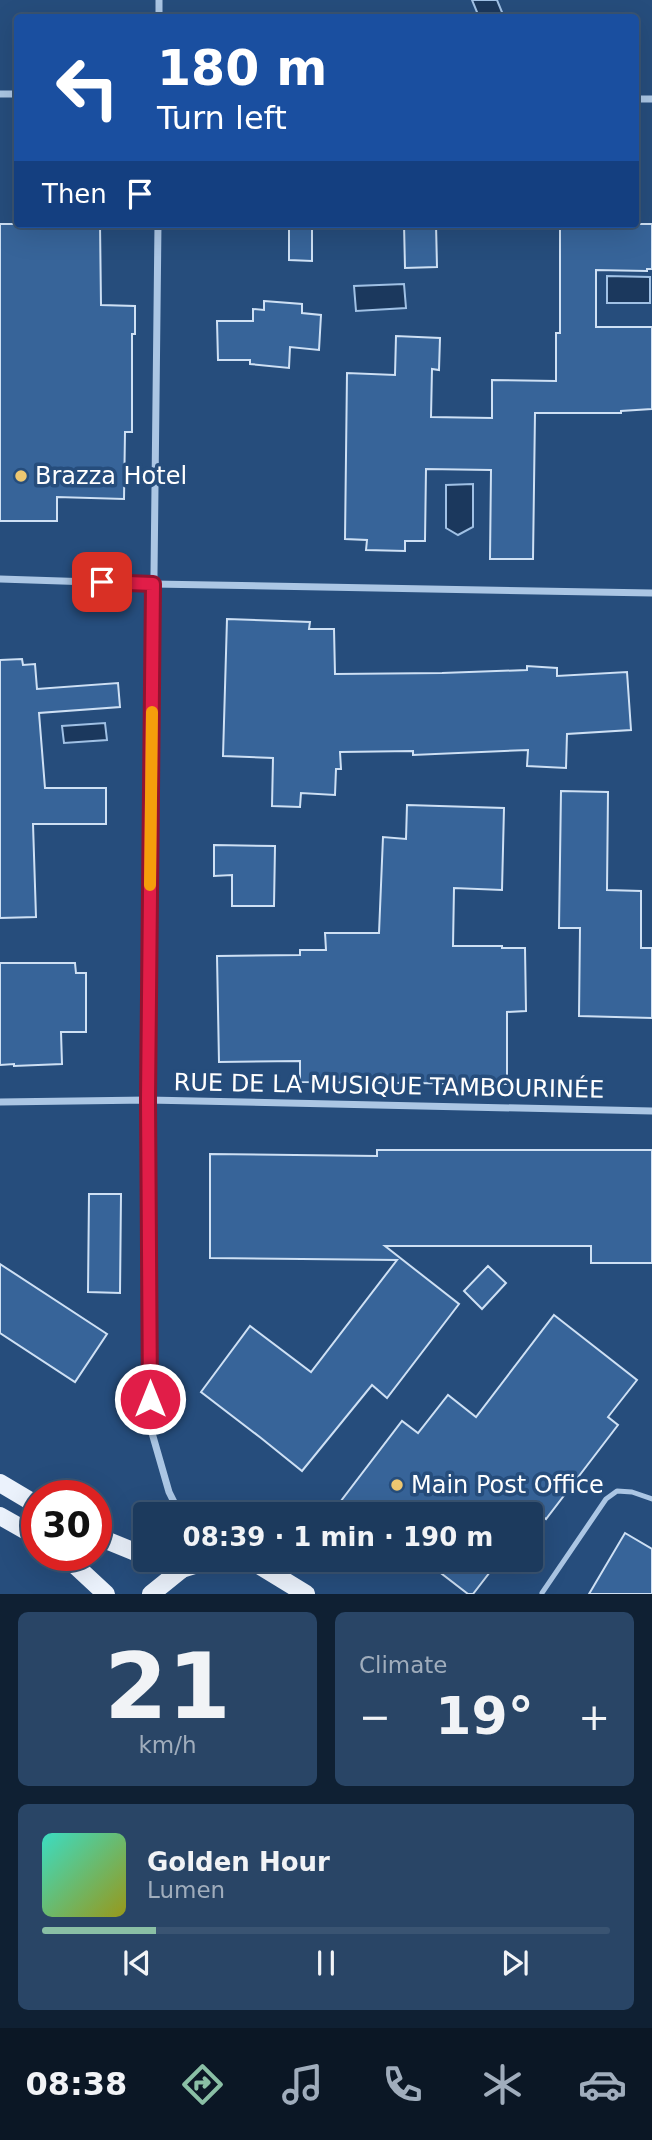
<!DOCTYPE html>
<meta charset="utf-8">
<style>
:root{--surface:#1c3a5d;--page:#294566;--text:#f1f3f6;--muted:#a0adbc;--line:#3a5472;--accent:#8abfa5}
body{margin:0;font-family:"DejaVu Sans",sans-serif;background:var(--page);color:var(--text);height:100vh;display:flex;flex-direction:column;font-size:26px;white-space:nowrap}
*{box-sizing:border-box;margin:0}
p{font-size:23px;color:var(--muted)}
.icon{flex:none;width:38px;height:38px;fill:none;stroke:currentColor;stroke-width:2;stroke-linecap:round;stroke-linejoin:round}
.map{position:relative;height:1594px;overflow:hidden}
.sheet{display:flex;flex-direction:column;gap:18px;padding:18px;background:#0f2033;flex:1}
.sheet>*{flex:none}
.hud{position:absolute;left:14px;top:14px;width:625px;height:214px;border-radius:7px;box-shadow:0 7px 28px #0002,0 0 0 2px var(--line);background:#1a4fa0;color:#fff;overflow:hidden}
.speed{position:absolute;left:21px;top:1480px;display:flex;gap:14px;font-size:35px;font-weight:700;text-align:center}
.speed>*{display:grid;place-content:center;width:91px;height:91px;border-radius:50%;background:var(--surface);box-shadow:0 7px 28px #0002,0 0 0 2px var(--line);line-height:1}
.speed .limit{border:10px solid #d22;background:#fff;color:#111}
.pin{position:absolute;display:grid;place-items:center;width:60px;height:60px;color:#fff;margin:-30px;border-radius:14px;box-shadow:0 4px 10px #0006}
.me{position:absolute;width:77px;margin:-38px;rotate:0deg;stroke-linejoin:round;filter:drop-shadow(0 0 5px #0008)}
.turn{display:flex;align-items:center;gap:24px;height:147px;padding:0 28px;font-size:32px}
.turn .icon{width:91px;height:91px;stroke-width:2.5}
.turn b{display:block;font-size:49px;line-height:60px}
.then{display:flex;align-items:center;height:66px;padding:0 28px;background:#0003;gap:14px;font-size:26px}
.big{font-size:52px;font-weight:700;line-height:1.1}
.sheet .tile{flex:1;display:flex;flex-direction:column;justify-content:center;gap:10px;min-width:0;padding:0 24px;border-radius:10px;background:var(--page)}
.sheet .dial{align-items:center;gap:0}
.dial b{font-size:91px;line-height:1}
.song{display:flex;align-items:center;gap:21px}
.cover{width:84px;height:84px;border-radius:10px;background:linear-gradient(135deg,hsl(170 70% 55%),hsl(60 70% 35%))}
.played{height:7px;border-radius:4px;background:linear-gradient(90deg,var(--accent) 20%,var(--line) 20%)}
.keys{display:flex;justify-content:space-around;direction:ltr}
.heat{display:flex;justify-content:space-between;align-items:center;font-size:38px;direction:ltr}
.sheet .tiles{flex:1;display:grid;gap:18px;grid-template-columns:1fr 1fr}
.tile:last-child{grid-column:span 2}
.trip{position:absolute;left:133px;top:1502px;width:410px;height:70px;border-radius:7px;background:var(--surface);box-shadow:0 7px 28px #0002,0 0 0 2px var(--line);font-weight:700;line-height:70px;text-align:center}
.dock{display:flex;height:112px;justify-content:space-around;align-items:center;background:#0b1725;color:var(--muted)}
.dock .icon{width:49px;height:49px}
.dock .selected{color:var(--accent)}
.dock b{font-size:32px;color:var(--text)}
.map>svg:first-child{display:block}
.water{fill:#1b385d;stroke:#a0c1e5;stroke-width:2}
.building{fill:#376499;stroke:#cee0f4;stroke-width:2}
.lines{fill:none;stroke-linecap:round;stroke-linejoin:round}
.lane{stroke:#abc6e4;stroke-width:5}
.street{stroke:#abc6e4;stroke-width:7}
.primary{stroke:#ebf2fc;stroke-width:18}
.route-casing{stroke:#92132f;stroke-width:18}
.route{stroke:#e11d48;stroke-width:12}
.slow{stroke:#f59e0b;stroke-width:12}
.poi-dot{fill:#edc771;stroke:#264d7c;stroke-width:2.5}
.labels{text-anchor:middle;stroke-width:7;stroke-linejoin:round;paint-order:stroke}
.poi-label{font-size:24px;fill:#fff;stroke:#264d7c;text-anchor:start}
.street-label{font-size:24px;fill:#fff;stroke:#264d7c}
</style>
<div class="map">
<svg width="652" height="1594" viewBox="0 0 652 1594">
<rect width="100%" height="100%" fill="#264d7c"/>
<g class="water">
<path d="M472,0H497L504,17H479Z"/>
<path d="M607,276L650,277V303H607Z"/>
<path d="M404,284L406,308L356,311L354,286Z"/>
<path d="M473,484V527L458,535L446,528V485Z"/>
<path d="M105,723L107,740L64,743L62,726Z"/>
</g>
<g class="building">
<path d="M0,224H100L101,305L135,306V334H132V432H125L124,499L57,497V521H0Z"/>
<path d="M289,224H312V261L289,260Z"/>
<path d="M404,224H436L437,267L405,268Z"/>
<path d="M560,224H652V269H647V271L596,270V327H652V409L621,411V413H535L533,559H490L491,470L426,469L425,541H405V551L366,550L367,540L345,539L347,373L395,375L396,336L440,338L439,370L432,369L431,417L492,418V380L556,381V333H560Z"/>
<path d="M264,301L302,304V313L321,315L319,350L290,347L289,368L250,364V360H218L217,321H253V309L264,310Z"/>
<path d="M227,619L310,622L309,629H334L335,674L442,673L527,670V666L557,668V676L627,672L631,730L567,734L566,768L527,766L528,750L413,755V751L340,752L341,769H336L335,795L301,793L300,807L272,806L273,758L223,756Z"/>
<path d="M22,659L23,665L35,664L37,689L118,683L120,707L39,713L45,788H106V824H33L36,917L0,918V660Z"/>
<path d="M561,791L608,792L607,890L641,891V948H652V1018L579,1016L580,928H559Z"/>
<path d="M407,805L504,808L502,890L454,888L453,946H502V948H525L526,1011L507,1012V1084L300,1082V1061L219,1062L217,956L300,955V950H326L325,933H379L383,837L406,839Z"/>
<path d="M214,845L275,846L274,906H232V875L214,876Z"/>
<path d="M0,963H75L76,973H86V1032H61L62,1064L14,1066V1064L0,1065Z"/>
<path d="M377,1150H652V1263H591V1246H385L459,1304L387,1398L372,1385L302,1471L261,1438L201,1392L250,1326L311,1372L397,1260L210,1258V1154L377,1156Z"/>
<path d="M89,1194H121L120,1293L88,1292Z"/>
<path d="M0,1264L107,1334L75,1382L0,1333Z"/>
<path d="M488,1266L506,1283L482,1309L464,1291Z"/>
<path d="M554,1315L637,1380L608,1417L618,1425L546,1519L537,1512L530,1520V1514H331L402,1421L418,1433L448,1395L476,1417Z"/>
<path d="M625,1533L652,1549V1594H589Z"/>
<path d="M439,1559H500L473,1594H468L433,1567Z"/>
</g>
<g class="lines">
<path class="lane" d="M542,1593L606,1499L617,1491L632,1492L652,1499"/>
<g class="street">
<path d="M159,0V18"/>
<path d="M0,94H18"/>
<path d="M635,99H652"/>
<path d="M158,224L148,1100L150,1426L169,1492L180,1514"/>
<path d="M0,579L153,584L652,593"/>
<path d="M0,1102L148,1100L652,1111"/>
</g>
<g class="primary">
<path d="M0,1483L37,1505"/>
<path d="M0,1516L37,1537"/>
<path d="M96,1536L145,1556"/>
<path d="M65,1556L106,1594"/>
<path d="M155,1559L182,1569"/>
<path d="M228,1559L257,1564L306,1594"/>
<path d="M151,1594L182,1569L214,1559"/>
</g>
</g>
<g class="lines">
<g class="route-casing">
<path id="route" d="M102,582L153,584L148,1100L150,1399"/>
</g>
<use href="#route" class="route"/>
<path class="slow" d="M150,885L152,712"/>
</g>
<g class="poi-dot">
<circle cx="21" cy="476" r="7"/>
<circle cx="397" cy="1485" r="7"/>
</g>
<g class="labels">
<g class="poi-label">
<text x="35" y="484">Brazza Hotel</text>
<text x="411" y="1493">Main Post Office</text>
</g>
<g class="street-label">
<text transform="translate(389 1086) rotate(1)" y="8">RUE DE LA MUSIQUE TAMBOURINÉE</text>
</g>
</g>
</svg>
<div class="speed"><div class="limit">30</div></div>
<div class="pin" style="left:102px;top:582px;background:#d93025"><svg class="icon" aria-label="arrive" viewBox="0 0 24 24"><path d="M6 21V4h12l-3 4 3 4H6"/></svg></div>
<svg class="me" style="left:150px;top:1399px" viewBox="-20 -20 40 40"><circle r="17" fill="#e11d48" stroke="#fff" stroke-width="3"/><path d="M0-11L8 9 0 5-8 9z" fill="#fff"/></svg>
<div class="trip">08:39 · 1 min · 190 m</div>
<div class="hud">
<div class="turn"><svg class="icon" aria-label="left" viewBox="0 0 24 24"><path d="M17 20v-9H6M10 6l-5 5 5 5"/></svg><div><b>180 m</b>Turn left</div></div>
<div class="then">Then<svg class="icon" aria-label="arrive" viewBox="0 0 24 24"><path d="M6 21V4h12l-3 4 3 4H6"/></svg></div>
</div>
</div>
<section class="sheet">
<div class="tiles">
<div class="tile dial"><b>21</b><p>km/h</p></div>
<div class="tile"><p>Climate</p>
<div class="heat"><a>−</a><b class="big">19°</b><a>+</a></div>
</div>
<div class="tile">
<div class="song"><i class="cover"></i><div><b>Golden Hour</b><p>Lumen</p></div></div>
<div class="played"></div>
<div class="keys"><svg class="icon" aria-label="previous" viewBox="0 0 24 24"><path d="M18 5L8 12l10 7zM5 5v14"/></svg><svg class="icon" aria-label="pause" viewBox="0 0 24 24"><path d="M8 5v14M16 5v14"/></svg><svg class="icon" aria-label="next" viewBox="0 0 24 24"><path d="M6 5l10 7-10 7zM19 5v14"/></svg></div>
</div>
</div>
</section>
<nav class="dock">
<b>08:38</b>
<svg class="icon selected" aria-label="directions" viewBox="0 0 24 24"><path d="M12 3l9 9-9 9-9-9zM9 14v-3h6M13 9l2 2-2 2"/></svg>
<svg class="icon" aria-label="music" viewBox="0 0 24 24"><path d="M9 18V5l10-2v13"/><circle cx="6" cy="18" r="3"/><circle cx="16" cy="16" r="3"/></svg>
<svg class="icon" aria-label="phone" viewBox="0 0 24 24"><path d="M5 4h4l2 5-3 2q2 4 5 5l2-3 5 2v4C11 20 4 13 5 4z"/></svg>
<svg class="icon" aria-label="climate" viewBox="0 0 24 24"><path d="M12 3v18M4 7l16 10M4 17L20 7"/></svg>
<svg class="icon" aria-label="car" viewBox="0 0 24 24"><path d="M5 17H2v-5l4-1 3-4h7l3 4 3 1v5h-3M9 17h6M6 11h13"/><circle cx="7" cy="17" r="2"/><circle cx="17" cy="17" r="2"/></svg>
</nav>
